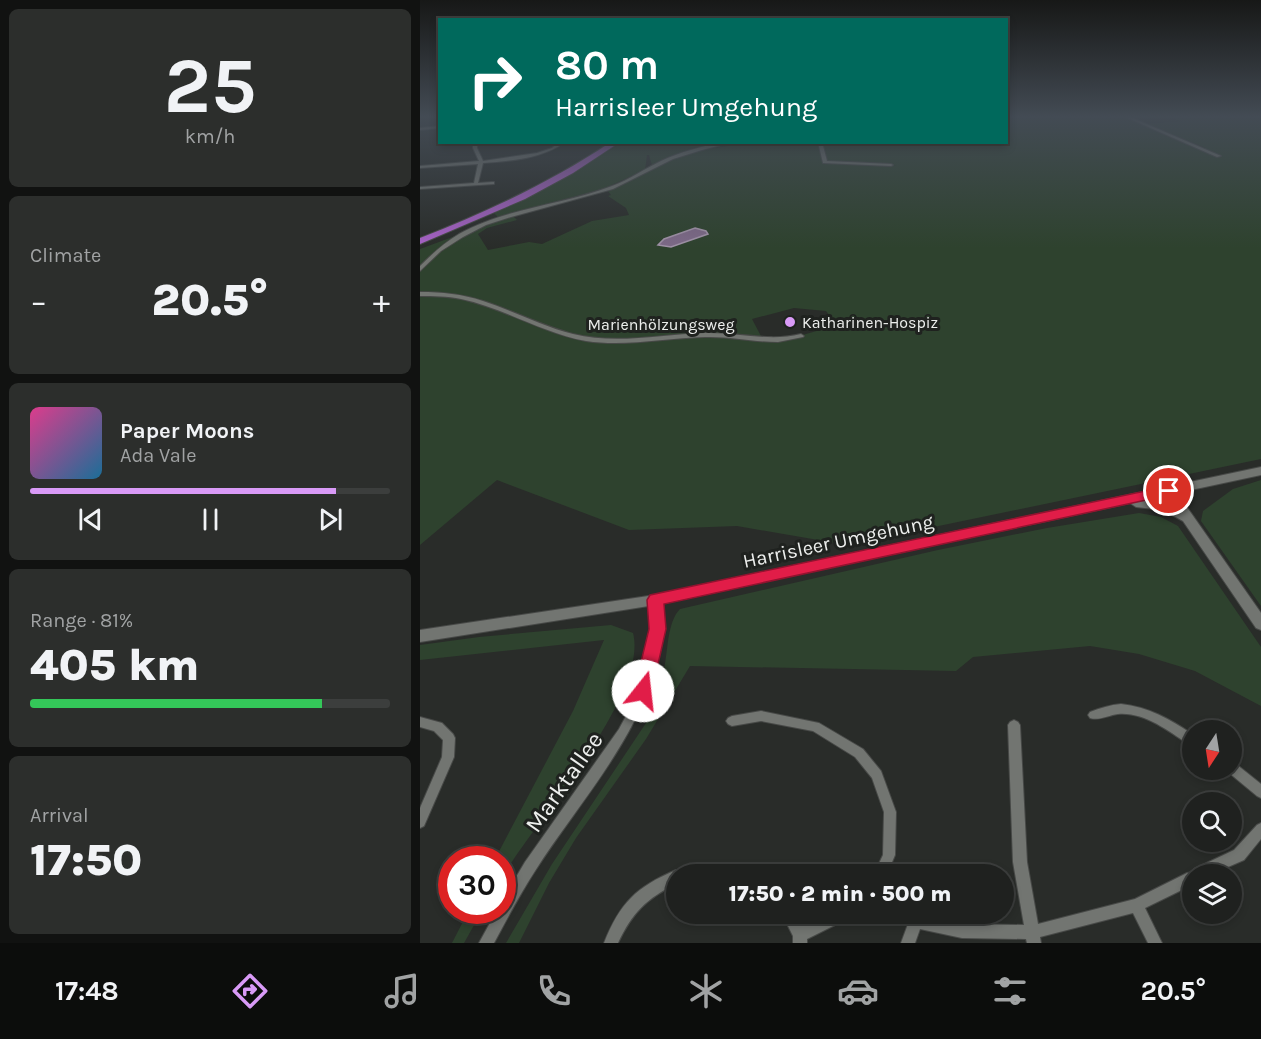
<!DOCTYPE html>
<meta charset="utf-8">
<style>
:root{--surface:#1f211f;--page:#2c2e2c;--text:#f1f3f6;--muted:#a1a3a4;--line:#3c3e3d;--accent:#d99af7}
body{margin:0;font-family:Karla,sans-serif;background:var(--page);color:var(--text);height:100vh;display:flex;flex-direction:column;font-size:22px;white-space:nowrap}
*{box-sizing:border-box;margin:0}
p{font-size:20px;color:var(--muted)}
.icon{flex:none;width:33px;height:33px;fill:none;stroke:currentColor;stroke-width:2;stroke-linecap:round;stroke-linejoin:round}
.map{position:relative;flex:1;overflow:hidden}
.sheet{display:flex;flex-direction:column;gap:9px;padding:9px;background:#111211;width:420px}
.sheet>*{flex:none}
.top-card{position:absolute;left:18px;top:18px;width:570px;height:126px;border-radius:0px;box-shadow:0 3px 9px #0003,0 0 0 2px var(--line);background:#00695c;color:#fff;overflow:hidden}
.needle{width:39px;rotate:192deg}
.controls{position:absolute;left:762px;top:720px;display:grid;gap:12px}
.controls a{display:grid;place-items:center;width:60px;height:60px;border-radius:50%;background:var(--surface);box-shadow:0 3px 9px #0003,0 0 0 2px var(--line);font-size:30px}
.speed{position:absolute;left:18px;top:846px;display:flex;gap:12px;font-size:30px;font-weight:700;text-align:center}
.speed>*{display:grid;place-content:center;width:78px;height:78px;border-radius:50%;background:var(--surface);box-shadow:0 3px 9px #0003,0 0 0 2px var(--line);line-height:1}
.speed .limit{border:9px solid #d22;background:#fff;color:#111}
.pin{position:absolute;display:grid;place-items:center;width:51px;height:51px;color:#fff;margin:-26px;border:3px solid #fff;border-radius:50%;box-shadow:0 2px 6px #0007}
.me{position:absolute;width:66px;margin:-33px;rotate:16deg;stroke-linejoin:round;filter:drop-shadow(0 0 4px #0008)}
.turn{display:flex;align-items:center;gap:21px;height:126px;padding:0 18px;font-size:27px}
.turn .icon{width:78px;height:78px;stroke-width:2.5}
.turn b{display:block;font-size:42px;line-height:51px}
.big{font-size:45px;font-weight:800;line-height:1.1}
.sheet .card{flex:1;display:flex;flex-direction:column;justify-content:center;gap:9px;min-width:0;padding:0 21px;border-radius:9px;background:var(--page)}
.sheet .dial{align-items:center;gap:0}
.dial b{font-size:78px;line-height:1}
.song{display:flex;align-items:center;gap:18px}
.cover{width:72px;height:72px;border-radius:9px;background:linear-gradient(135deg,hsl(330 70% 55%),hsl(200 70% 35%))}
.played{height:6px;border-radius:3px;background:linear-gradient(90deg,var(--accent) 85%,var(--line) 85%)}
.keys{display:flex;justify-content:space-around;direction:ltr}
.heat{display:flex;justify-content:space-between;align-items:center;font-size:33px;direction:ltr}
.charge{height:9px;border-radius:4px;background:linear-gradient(90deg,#34c759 81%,var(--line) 0)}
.trip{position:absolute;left:246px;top:864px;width:348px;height:60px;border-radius:30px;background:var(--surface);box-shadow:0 3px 9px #0003,0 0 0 2px var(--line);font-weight:800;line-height:60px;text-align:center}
.tabs{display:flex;height:96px;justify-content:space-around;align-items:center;background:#0c0d0c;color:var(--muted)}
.tabs .icon{width:42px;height:42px}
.tabs .current{color:var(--accent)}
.tabs b{font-size:27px;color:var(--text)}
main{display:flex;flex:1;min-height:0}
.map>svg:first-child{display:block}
.green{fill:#2e422e;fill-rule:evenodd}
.water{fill:#7d6987;stroke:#9f91a6;stroke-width:1.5}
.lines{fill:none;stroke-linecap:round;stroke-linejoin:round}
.street-casing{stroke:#474947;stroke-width:2}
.secondary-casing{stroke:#474947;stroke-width:2}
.highway-casing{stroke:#474947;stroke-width:2}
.street{fill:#727571;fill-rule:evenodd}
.secondary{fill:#727571;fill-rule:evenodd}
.highway{fill:#a661c5;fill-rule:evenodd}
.route{fill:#e11d48;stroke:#92132f;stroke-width:1.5}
.poi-dot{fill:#d99af7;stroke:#1f221f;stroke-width:2}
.labels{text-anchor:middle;stroke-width:6;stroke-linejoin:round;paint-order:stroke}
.far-poi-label{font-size:16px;fill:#edefed;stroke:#1f221f;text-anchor:start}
.far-street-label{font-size:16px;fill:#edefed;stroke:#1f221f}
.street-label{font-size:20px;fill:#edefed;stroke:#1f221f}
.near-street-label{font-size:24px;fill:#edefed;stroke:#1f221f}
</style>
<main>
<section class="sheet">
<div class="card dial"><b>25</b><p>km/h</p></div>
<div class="card"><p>Climate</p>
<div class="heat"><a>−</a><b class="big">20.5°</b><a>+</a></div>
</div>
<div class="card">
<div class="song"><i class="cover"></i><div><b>Paper Moons</b><p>Ada Vale</p></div></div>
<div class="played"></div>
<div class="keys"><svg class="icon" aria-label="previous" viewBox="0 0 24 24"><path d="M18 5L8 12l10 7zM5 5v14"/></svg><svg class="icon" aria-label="pause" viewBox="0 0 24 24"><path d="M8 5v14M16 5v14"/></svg><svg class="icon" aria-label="next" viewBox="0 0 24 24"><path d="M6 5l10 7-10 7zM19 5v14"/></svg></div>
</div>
<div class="card"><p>Range · 81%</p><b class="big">405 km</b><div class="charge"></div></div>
<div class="card"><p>Arrival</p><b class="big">17:50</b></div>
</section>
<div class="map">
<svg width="841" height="943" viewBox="0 0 841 943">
<rect width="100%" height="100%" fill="#292c29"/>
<g class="green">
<path d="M587,116H703L746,133L744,135C752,138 780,148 786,148L727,124L761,121L746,116H841V459L427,545L317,526L209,530L77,480L0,545V249L92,215L97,220L67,228L58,234L68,250L109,242L122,244L172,221L209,215L206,208L188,196L191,195L188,191C211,181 232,166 255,158C306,141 345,143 397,143L404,162L477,166L407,162L401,143L586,142ZM275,228L288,234L251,247L238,245ZM374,308L406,311L412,319L407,328L365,340L342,338L332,319Z"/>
<path d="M201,143H305L274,148L232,165L229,155H227L225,170L183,189L78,217L74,213L146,177Z"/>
<path d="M841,480V606L781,521L783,511L813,489Z"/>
<path d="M719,513L741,517L758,526L841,647V706L775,671L719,654L670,646L553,657L536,671L270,666L226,739L156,838L129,883L99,943H86L132,864L226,723C233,705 240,688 244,669C248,652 247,622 260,609L518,550L627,528Z"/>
<path d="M191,625L213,633C229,695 115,821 83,876L82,860L75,859L153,711L184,640L0,660V645L59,637Z"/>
<path d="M49,910L62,911L44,943H32Z"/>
</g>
<path class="water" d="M275,228L286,231L288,234L251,247L238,245L244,239Z"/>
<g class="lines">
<g class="street-casing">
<g id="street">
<path d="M703,116H708L801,156L797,157Z"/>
<path d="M20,126V128L0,130V128Z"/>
<path d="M53,142H57V148L63,161L117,153L132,148L139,142H145C122,159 90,161 63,163L58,183L72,182H74V184L0,189V187L54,183L58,164L0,168V166L59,161L53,148Z"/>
<path d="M302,142H313L282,150L253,159L193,189L91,217L66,225L43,237L21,251L0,271V266C12,254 24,243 39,234C86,208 142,205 192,186C209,180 224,169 241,161C260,152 281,147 302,142Z"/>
<path d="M398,142H402L407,161L471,164L473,165L471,166L403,163Z"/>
<path d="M0,292C22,292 42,294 63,301C94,311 122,326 153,334C197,345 241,334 285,333C318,332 349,342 381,334L384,336L383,337L358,342C333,342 309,336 285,337C245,338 205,347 166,341C122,333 84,308 41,299C27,296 14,296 0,296Z"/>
<path d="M235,596L238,597C242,607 241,619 241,629C237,720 161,798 115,871C100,894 87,919 74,943H59L77,910H82V901L105,862L199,729L206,716L219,685L228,652L231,618L230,600L232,597Z"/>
<path d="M701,704C728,707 750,719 772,734V745L768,744C747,730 724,712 698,714C689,715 679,721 670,718L668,715L670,712C680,708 690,705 701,704Z"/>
<path d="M341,711L399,723L443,749L461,771L476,812L475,855L467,874H454L463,855L464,812L452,778L435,757L393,731L341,721L312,726L308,724L306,721L308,718L312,716Z"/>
<path d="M0,717L22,723L33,734L35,738L34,757L4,826L0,828V808L22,757L23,740L14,731L0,727Z"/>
<path d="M594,720L598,722L600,725L607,862L618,924L715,899L767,873L773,872L774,869L814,850L837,825L841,823V839L824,860L792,874H772V885L725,908L742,943H728L713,913L620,937L621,943H607L606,939L542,938L500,929L495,943H481L488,924L475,919L473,914H495L542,924L604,925L593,862L588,725L590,722Z"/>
<path d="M812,763L816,764L841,784V798L837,796L808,772L807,770H812Z"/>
<path d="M276,867H298L303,869L305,874H270L271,869Z"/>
<path d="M256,870L261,872L262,874H256V884C227,898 212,913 198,943H184C200,903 216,887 256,870Z"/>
<path d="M362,914H376L383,926L408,914H429L427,919L387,939V943H373V936Z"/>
</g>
</g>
<g class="secondary-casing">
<path id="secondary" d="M841,467V475L757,493L841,613V630L836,628L763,521L743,510L716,507L710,503L235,605L0,642V630L235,595ZM746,495L752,505L728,499Z"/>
</g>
<g class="highway-casing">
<path id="highway" d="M191,142H200L153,173L105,199L0,244V238C67,212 131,182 191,142Z"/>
</g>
<use href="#street" class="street"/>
<use href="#secondary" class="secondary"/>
<use href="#highway" class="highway"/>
</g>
<linearGradient id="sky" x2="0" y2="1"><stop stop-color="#171817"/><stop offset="0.47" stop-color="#434b54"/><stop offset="1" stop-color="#434b54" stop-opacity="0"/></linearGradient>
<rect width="841" height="248" fill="url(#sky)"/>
<path class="route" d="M749,486L756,491L754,494L244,604L246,629L232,691L230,696L223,699L217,696L214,691L229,629L227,600L230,595Z"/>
<circle class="poi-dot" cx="370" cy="322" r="6"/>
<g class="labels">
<g class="far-poi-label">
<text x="382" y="328">Katharinen-Hospiz</text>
</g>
<g class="far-street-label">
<text x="241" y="330">Marienhölzungsweg</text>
</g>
<g class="street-label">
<text transform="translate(418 541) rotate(-12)" y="7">Harrisleer Umgehung</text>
</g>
<g class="near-street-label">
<text transform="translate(144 782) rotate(-55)" y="8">Marktallee</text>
</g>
</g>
</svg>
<div class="controls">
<a><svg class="needle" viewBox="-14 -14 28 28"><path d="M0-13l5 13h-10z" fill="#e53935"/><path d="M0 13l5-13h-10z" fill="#a1a3a4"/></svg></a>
<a><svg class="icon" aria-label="search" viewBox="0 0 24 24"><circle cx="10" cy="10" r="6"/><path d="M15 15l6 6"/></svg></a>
<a><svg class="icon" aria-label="layers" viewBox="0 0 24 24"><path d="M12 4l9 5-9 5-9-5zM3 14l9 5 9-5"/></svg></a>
</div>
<div class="speed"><div class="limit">30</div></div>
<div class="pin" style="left:749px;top:491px;background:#d93025"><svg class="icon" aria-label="arrive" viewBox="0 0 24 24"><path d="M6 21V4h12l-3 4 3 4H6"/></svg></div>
<svg class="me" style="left:223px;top:691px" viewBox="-20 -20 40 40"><circle r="19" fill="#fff"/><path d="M0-13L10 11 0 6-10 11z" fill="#e11d48"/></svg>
<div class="trip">17:50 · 2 min · 500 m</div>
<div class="top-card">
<div class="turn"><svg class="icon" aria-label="right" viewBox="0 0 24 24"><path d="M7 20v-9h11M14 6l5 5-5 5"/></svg><div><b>80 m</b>Harrisleer Umgehung</div></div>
</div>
</div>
</main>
<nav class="tabs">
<b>17:48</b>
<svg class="icon current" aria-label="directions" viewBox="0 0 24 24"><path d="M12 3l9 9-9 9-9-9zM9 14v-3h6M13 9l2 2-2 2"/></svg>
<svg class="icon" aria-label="music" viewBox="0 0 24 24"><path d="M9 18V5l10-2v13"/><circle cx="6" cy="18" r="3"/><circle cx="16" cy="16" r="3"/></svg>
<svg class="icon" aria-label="phone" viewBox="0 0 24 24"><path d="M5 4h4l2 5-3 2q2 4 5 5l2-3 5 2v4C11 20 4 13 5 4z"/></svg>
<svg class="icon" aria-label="climate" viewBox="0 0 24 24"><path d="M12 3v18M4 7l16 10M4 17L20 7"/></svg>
<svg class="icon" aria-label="car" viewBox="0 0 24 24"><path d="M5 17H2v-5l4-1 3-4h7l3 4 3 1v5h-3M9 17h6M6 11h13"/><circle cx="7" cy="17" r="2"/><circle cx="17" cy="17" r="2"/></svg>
<svg class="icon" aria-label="filters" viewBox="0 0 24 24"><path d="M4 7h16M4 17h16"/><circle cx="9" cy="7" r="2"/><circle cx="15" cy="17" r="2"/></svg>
<b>20.5°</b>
</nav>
